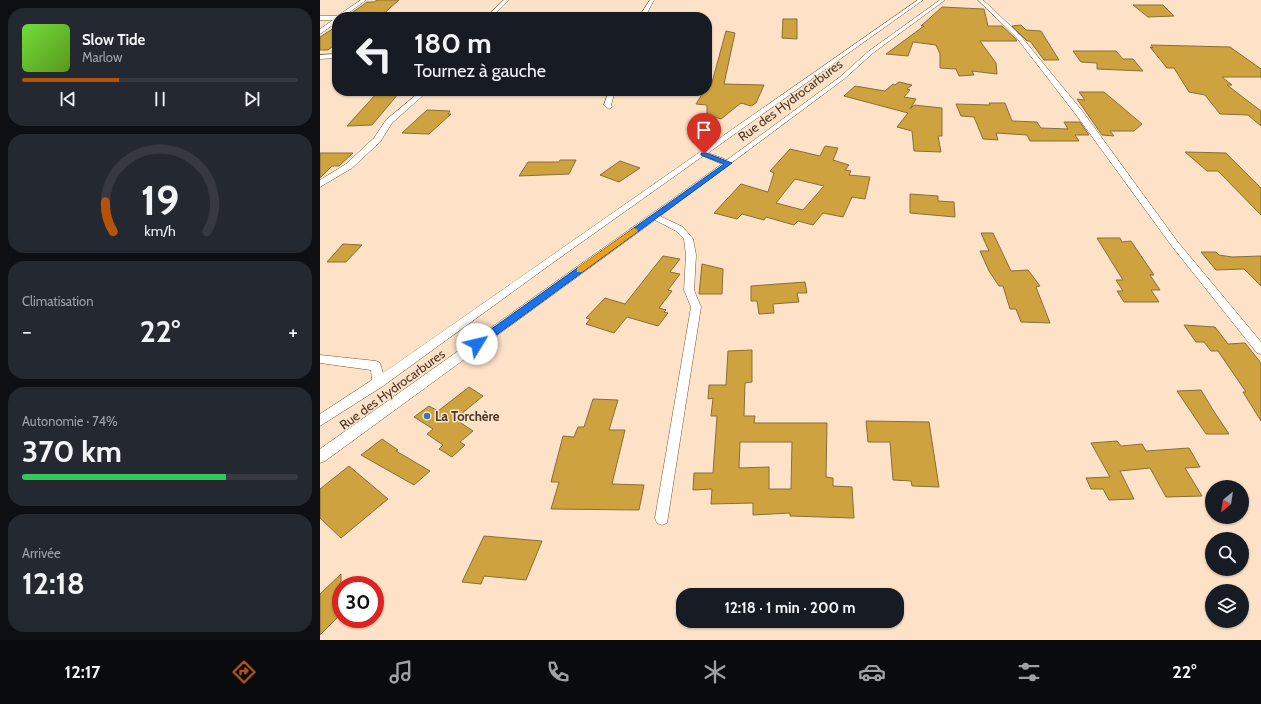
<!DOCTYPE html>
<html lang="fr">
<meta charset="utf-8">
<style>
:root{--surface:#171b24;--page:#242831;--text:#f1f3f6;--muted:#9ea1a6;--line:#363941;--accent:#b45309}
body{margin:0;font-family:Cabin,sans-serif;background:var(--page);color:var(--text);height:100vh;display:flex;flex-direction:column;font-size:15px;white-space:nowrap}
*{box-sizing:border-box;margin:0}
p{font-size:13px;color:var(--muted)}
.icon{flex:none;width:22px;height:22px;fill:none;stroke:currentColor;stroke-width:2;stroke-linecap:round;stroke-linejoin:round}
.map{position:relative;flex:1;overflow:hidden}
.panel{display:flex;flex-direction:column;gap:8px;padding:8px;background:#0d0f14;width:320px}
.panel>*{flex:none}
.top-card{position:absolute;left:12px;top:12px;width:380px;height:84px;border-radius:16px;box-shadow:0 1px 3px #0004;background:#171b24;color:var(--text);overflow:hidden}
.needle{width:26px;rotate:210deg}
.fabs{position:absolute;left:885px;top:480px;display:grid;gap:8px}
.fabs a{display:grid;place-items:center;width:44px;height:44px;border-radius:50%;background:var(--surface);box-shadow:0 1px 3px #0004;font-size:20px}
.speed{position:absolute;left:12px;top:576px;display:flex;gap:8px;font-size:20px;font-weight:700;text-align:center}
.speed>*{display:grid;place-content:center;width:52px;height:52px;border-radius:50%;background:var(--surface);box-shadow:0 1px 3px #0004;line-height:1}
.speed .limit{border:6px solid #d22;background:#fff;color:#111}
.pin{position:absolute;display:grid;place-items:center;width:34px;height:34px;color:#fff;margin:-41px -17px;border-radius:50% 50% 50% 0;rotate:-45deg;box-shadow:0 0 4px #0007}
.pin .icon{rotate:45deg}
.me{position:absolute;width:44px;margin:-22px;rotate:54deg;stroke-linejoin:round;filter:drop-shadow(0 0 3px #0008)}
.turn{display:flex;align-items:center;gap:14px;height:84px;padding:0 16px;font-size:18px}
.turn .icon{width:52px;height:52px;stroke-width:2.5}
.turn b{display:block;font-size:28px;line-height:34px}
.big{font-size:30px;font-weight:800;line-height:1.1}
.panel .widget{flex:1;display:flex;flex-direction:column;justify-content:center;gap:6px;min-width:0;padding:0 14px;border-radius:16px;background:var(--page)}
.panel .dial{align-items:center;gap:0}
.dial svg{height:104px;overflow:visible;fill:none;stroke:var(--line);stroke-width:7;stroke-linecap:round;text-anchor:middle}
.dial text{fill:var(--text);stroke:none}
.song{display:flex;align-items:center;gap:12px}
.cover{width:48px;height:48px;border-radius:6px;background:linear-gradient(135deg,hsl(100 70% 55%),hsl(90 70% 35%))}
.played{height:4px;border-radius:2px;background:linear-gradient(90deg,var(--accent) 35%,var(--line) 35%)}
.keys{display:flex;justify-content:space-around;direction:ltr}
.heat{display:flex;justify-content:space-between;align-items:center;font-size:22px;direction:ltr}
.charge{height:6px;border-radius:3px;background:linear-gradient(90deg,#34c759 74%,var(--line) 0)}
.trip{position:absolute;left:356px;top:588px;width:228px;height:40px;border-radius:16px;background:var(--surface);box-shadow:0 1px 3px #0004;font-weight:800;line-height:40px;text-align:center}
.dock{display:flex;height:64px;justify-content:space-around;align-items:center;background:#090b0e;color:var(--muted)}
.dock .icon{width:28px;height:28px}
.dock .on{color:var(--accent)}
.dock b{font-size:18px;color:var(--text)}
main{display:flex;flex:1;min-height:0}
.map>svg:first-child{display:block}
.building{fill:#cea33f;stroke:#876e3a;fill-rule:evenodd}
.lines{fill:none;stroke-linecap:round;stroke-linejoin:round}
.minor-casing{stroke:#7b542b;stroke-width:1}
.minor{fill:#fff;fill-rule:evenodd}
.route{fill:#1a73e8;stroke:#114b97}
.slow{fill:#f59e0b}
.poi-dot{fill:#357bb0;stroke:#fee2c8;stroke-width:1.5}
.labels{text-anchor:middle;stroke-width:3;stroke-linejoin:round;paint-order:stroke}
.street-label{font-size:13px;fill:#4b3927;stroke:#fee2c8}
.poi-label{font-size:13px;font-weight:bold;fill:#4b3927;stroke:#fee2c8;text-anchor:start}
</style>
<main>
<section class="panel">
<div class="widget">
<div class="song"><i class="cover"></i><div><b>Slow Tide</b><p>Marlow</p></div></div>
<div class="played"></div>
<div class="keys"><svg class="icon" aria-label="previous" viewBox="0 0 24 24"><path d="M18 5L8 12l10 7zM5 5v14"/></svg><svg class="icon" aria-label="pause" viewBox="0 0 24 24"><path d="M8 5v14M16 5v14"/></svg><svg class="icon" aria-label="next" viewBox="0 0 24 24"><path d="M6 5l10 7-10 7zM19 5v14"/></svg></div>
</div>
<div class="widget dial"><svg viewBox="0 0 100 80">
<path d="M14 69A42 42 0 1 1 86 69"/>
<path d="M14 69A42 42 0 0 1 8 46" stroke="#b45309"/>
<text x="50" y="56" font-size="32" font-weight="700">19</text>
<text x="50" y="72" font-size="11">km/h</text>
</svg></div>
<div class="widget"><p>Climatisation</p>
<div class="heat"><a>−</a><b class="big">22°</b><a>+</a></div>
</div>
<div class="widget"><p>Autonomie · 74%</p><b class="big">370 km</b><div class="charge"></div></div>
<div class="widget"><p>Arrivée</p><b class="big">12:18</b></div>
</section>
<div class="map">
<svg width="941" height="640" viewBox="0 0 941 640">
<rect width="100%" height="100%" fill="#fee2c8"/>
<g class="building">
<path d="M57,0H79L60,17H26L47,2H54Z"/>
<path d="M813,5H843L854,16L828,17Z"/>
<path d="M622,7L664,9L668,26H682L695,38L697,41H660L676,63L677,74L652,71L654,75L639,76L636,69L620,68V54L616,45L593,42L588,56L566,54L604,26H601Z"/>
<path d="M463,19H477V39L462,38Z"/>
<path d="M701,25L706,30L721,31L739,60H724L710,41H707L692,26Z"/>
<path d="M17,26V43L8,50H0V37Z"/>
<path d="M406,31L415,33L404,84L444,85L436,103L431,106L421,103L401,119L387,115V105L376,104L384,91H387V86H391Z"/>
<path d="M831,45L910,47L941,69V77H902L912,85H907L941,111V126L928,115L900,114L885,95L869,92L854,68H847L830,47L833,48Z"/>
<path d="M753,51H796L803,59H813L823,71L777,69V63L761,62Z"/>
<path d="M579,82L592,85L587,89L590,90L584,97L596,99L590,109L594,105L622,108V136H618L621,152L594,151L592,131L577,127L588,113L524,96L535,86L565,91L573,84L575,85Z"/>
<path d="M759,92H784L822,124L814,131H790L794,136L782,135L757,99L765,100Z"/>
<path d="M57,93H79L52,125L27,126Z"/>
<path d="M669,103H685L692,121L717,122L721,128L748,129L744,122H760L769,135H755L759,141H710L707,135L676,133L678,140L663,139L654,117L641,116L636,104L670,105Z"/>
<path d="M107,110L130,111L128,114H131L109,134L82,133Z"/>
<path d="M505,146L518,148L513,160L529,165L525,170L531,171L529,175L550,177L545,199L532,197L523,217L503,213L493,225L478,221L474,225L446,217L444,220L422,214L417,219L394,213L421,184L448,192L454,173L450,171L470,149L500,156ZM475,179L504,186L483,210L456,203Z"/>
<path d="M865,152L906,153L941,188V215L898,171H887Z"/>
<path d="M0,153H33L19,166H12L0,178Z"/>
<path d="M240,160H256L249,174L199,176L208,162H239Z"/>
<path d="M300,161L320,168L299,182L280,175Z"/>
<path d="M590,194L618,196V201L634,202L635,217L590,213Z"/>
<path d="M661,233H673L691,271L708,270L720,286L716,287L730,323L701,322L696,309H690L683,286H679L669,271L660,251H669Z"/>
<path d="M777,238H800L802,242L811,241L834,275H830L840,290H831L839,302H804L797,291H803L796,280H803Z"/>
<path d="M23,244L42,245L26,262H7Z"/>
<path d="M881,252H896L899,255L912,257L941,256V286L924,269L896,270Z"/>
<path d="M343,256L360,259L350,272L360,274L348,290L352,291L339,308L346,310L344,312L348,313L338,326L307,317L294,333L266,324L270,319L266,318L285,298L305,304Z"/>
<path d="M382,264L403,269L402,294H379Z"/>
<path d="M485,282L487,293H477L479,302L453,304L454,313L439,314L437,301H431V286Z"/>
<path d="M864,325L895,327L908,344L925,343L941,363V421L923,392H926L898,351H891L884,342H876Z"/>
<path d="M432,350V382L425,383L424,416H435L434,423H507L506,477L513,478V486L532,487L534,518L470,516V513L433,515V503L391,504L392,489L373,490L374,473H393L397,416H391L393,398L388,399L389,385H406L408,351ZM420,442H472L471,489H449V467L419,468Z"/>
<path d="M149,387L163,396L135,419L153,431L140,442L145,445L132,457L119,449L123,445L107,434L113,429L94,417L109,406L118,411Z"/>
<path d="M881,390L893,410L909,434H886L857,391Z"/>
<path d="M273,399L298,400L289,430H305L292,484L324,485L319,510L231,509L239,482H231L243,436L254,437L258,427H264Z"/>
<path d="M546,421L609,422L619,487L592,486L591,481L573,480L570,442H548Z"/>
<path d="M62,439L78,450L76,451L110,471L94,485L41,455Z"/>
<path d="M797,441L801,446L822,444L826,451L869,448L880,467L865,468L882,496L846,497L830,468L800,471L814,499L789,500L783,489H771L766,478L790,477L771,443Z"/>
<path d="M29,466L68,499L21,538L0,518V489Z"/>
<path d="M164,536L222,541L206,580L164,576L161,584L142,582Z"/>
<path d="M21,574V614L0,635V594Z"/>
</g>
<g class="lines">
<g class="minor-casing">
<g id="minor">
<path d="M41,0H46L23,17H17V22L0,34V29L13,20H0V16H17Z"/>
<path d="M184,0H189L172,17H166Z"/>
<path d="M330,0H334L325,17H319Z"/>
<path d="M598,0H603L388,153L407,160L520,77L549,51L620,0H625L553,53L524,79L340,216L363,227L373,239L376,255L374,290L381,307L347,523L342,525L337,523L335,518L371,307L364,290L366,255L364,239L356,231L335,220L5,461L0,463V449L402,164L383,156L231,264L63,386L0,426V414L52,380L51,370L0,363V355L56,361L60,363L63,373Z"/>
<path d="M658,0H663L700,35L763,112L857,241L941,342V354L937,353L851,245L757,116L696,37Z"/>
<path d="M17,54V58L0,59V55Z"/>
<path d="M101,91H108L72,123L60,142L32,168L0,187V180L26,164L54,138L66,120Z"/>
<path d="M289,91H295L291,105L292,107L289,109L284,105Z"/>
</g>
</g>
<use href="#minor" class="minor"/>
</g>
<path class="route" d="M381,153H386L412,163L160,347H153V342L404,164L381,155Z"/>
<path class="slow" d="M314,228L318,230L317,232L262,272H257V268Z"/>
<circle class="poi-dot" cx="107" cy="416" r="4"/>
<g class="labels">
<g class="street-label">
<text transform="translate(470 100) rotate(-37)" y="5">Rue des Hydrocarbures</text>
<text transform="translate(72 389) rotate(-36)" y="5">Rue des Hydrocarbures</text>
</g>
<g class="poi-label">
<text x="115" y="421">La Torchère</text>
</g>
</g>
</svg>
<div class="fabs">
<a><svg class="needle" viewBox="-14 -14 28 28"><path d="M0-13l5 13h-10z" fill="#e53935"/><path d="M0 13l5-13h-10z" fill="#9ea1a6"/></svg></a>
<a><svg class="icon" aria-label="search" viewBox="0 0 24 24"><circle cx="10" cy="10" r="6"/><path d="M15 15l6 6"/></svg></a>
<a><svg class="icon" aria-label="layers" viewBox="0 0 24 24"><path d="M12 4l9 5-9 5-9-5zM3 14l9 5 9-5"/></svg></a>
</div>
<div class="speed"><div class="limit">30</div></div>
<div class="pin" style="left:384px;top:154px;background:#d93025"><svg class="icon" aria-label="arrive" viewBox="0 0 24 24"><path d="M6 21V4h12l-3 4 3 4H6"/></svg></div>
<svg class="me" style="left:157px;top:344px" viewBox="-20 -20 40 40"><circle r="19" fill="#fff"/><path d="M0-13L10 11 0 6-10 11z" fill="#1a73e8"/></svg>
<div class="trip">12:18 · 1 min · 200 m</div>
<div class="top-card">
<div class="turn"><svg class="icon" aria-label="left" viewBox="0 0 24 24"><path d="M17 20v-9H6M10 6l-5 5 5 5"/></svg><div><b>180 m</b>Tournez à gauche</div></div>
</div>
</div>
</main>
<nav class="dock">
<b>12:17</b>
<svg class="icon on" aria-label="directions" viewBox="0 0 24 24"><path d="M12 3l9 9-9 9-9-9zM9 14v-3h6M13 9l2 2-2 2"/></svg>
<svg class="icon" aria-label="music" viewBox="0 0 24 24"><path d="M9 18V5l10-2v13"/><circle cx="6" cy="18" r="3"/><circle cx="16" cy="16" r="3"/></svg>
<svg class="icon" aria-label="phone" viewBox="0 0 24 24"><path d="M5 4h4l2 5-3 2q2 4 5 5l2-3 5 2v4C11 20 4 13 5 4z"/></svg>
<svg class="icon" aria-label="climate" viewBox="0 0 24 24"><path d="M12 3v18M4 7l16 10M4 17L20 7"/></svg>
<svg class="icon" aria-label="car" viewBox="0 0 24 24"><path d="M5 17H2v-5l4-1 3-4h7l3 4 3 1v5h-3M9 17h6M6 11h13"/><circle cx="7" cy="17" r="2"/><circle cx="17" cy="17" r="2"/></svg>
<svg class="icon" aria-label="filters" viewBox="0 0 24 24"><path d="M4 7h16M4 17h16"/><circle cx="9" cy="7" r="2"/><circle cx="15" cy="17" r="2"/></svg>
<b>22°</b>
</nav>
